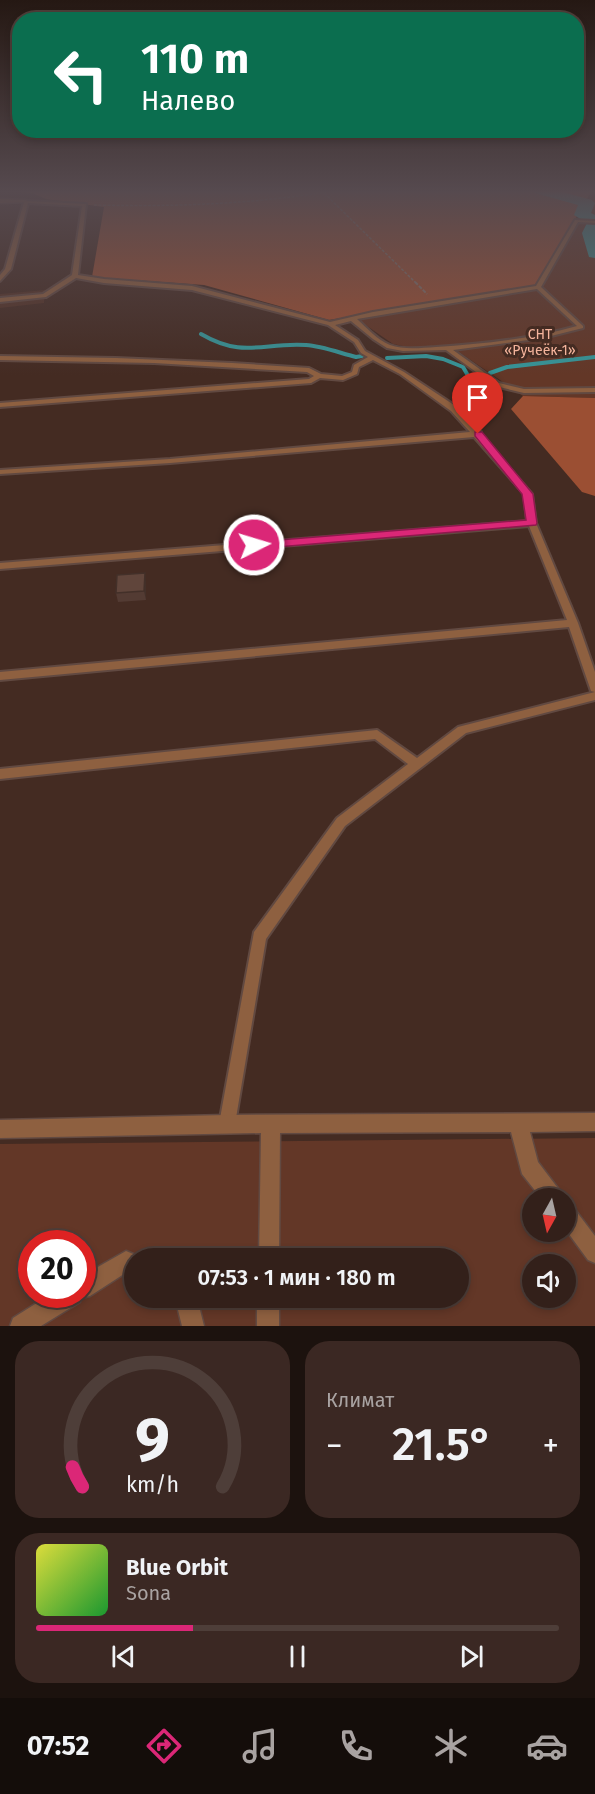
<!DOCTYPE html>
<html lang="ru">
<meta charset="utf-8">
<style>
:root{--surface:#33201a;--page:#3b2823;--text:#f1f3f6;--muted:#a9a3a2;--line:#4e3e39;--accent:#db2777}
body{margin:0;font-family:"Fira Sans",sans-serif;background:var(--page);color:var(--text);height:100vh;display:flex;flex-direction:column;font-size:22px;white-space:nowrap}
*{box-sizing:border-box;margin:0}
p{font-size:20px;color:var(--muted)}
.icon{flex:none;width:33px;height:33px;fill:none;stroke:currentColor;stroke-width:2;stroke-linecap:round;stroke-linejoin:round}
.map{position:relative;height:1326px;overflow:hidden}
.panel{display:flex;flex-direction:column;gap:15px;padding:15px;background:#1c120e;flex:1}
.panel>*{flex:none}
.hud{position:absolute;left:12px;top:12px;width:572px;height:126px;border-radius:24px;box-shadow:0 3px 9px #0003,0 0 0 2px var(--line);background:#0b6e4f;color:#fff;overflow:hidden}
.needle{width:39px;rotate:188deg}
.fabs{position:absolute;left:522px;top:1188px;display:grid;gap:12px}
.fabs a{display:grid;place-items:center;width:54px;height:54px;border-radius:50%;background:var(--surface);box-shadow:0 3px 9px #0003,0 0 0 2px var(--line);font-size:30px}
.speed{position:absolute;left:18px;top:1230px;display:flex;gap:12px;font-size:30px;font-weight:700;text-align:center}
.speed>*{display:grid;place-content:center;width:78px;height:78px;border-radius:50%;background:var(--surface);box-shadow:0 3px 9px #0003,0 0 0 2px var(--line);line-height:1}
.speed .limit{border:9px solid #d22;background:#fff;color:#111}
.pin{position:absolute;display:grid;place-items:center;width:51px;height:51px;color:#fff;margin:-62px -26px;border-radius:50% 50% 50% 0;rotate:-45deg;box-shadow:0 0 6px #0007}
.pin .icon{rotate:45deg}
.me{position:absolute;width:66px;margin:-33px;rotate:85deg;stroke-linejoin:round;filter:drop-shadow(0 0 4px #0008)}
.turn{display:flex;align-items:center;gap:21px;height:126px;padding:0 30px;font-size:27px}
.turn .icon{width:78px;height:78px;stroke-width:2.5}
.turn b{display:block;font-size:42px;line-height:51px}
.big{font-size:45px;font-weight:600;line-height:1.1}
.panel .widget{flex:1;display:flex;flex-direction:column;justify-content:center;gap:9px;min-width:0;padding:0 21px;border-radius:24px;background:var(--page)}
.panel .dial{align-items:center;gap:0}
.dial svg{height:156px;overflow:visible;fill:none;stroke:var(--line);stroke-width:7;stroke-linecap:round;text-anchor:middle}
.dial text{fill:var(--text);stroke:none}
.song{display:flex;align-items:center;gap:18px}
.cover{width:72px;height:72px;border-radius:9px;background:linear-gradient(135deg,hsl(60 70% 55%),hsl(130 70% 35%))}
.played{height:6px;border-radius:3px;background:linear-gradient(90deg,var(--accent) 30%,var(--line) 30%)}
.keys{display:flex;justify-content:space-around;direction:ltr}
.heat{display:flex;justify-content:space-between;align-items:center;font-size:33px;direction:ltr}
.panel .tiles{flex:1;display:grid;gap:15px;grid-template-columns:1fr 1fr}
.widget:last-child{grid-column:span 2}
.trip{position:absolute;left:124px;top:1248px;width:345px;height:60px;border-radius:30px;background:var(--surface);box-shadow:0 3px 9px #0003,0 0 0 2px var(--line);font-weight:600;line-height:60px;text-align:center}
.tab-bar{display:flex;height:96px;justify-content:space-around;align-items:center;background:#140d0a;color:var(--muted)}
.tab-bar .icon{width:42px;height:42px}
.tab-bar .active{color:var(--accent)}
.tab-bar b{font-size:27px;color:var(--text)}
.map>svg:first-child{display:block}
.built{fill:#533327}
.green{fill:#633727;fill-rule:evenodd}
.forest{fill:#9b4f33}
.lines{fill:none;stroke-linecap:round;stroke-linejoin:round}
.stream{stroke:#369598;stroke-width:4}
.river{fill:#369598;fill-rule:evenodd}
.lane-casing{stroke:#614941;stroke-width:4}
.street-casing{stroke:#614941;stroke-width:3}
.path-far1{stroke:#857068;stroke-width:1.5;stroke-dasharray:3 1.5;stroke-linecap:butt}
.path{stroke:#857068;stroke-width:2;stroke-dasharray:4 1.5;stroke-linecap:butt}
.lane{fill:#8e6040;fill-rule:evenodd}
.street{fill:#8e6040;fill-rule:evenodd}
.wall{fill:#533b33}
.shaded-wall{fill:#433029}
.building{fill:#60453b;stroke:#433029;stroke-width:1.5}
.route{fill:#db2777;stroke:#8e194d;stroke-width:1.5}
.labels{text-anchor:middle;stroke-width:6;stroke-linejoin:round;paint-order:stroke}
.far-park-label{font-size:14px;fill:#f5b49c;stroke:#442b22}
</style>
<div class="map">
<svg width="595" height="1326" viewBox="0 0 595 1326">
<rect width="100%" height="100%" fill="#442b22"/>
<path class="built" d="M45,290L44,303L0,308V294Z"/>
<g class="green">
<path d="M595,196V398L523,396L449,345L413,348L393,344L357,319L540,288Z"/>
<path d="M595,1138V1326H0V1144ZM532,1198H566V1232H532ZM32,1244H82V1294H32ZM135,1258H459V1298H135ZM532,1264H566V1298H532Z"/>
</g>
<g class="forest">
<path d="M0,190H592L536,286L329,320L204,285L92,277L104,207L46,199L32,193Z"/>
<path d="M523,396L595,398V496L582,492L511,409Z"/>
</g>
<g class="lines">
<g class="stream">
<path d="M201,334C244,359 263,342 306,345C322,346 340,353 356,357L362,356"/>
<path d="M387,358L426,356L443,359L463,367L470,379L484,377"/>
<path d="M490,373L507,367L595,357"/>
</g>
<path class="river" d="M533,190H555L592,200L595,203L591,213L595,215V258L589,257L582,233L587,223L574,215L578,205L535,193Z"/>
<g class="lane-casing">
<g id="lane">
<path d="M26,201L86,204L78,275L104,279L192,286L330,322L373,312L536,286L575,220L595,221V223L578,222L541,287L583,326V328L543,338L453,350L499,383L524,389L595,388V392L524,393L495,386L446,350L403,351L387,348L373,339L351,321L335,325L358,340L365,351L404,372L457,407L478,432H481V435L532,494L536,523L578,623L595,672V692L591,691L590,688L569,627L0,680V672L567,620L529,526L0,569V563L527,521L524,494L474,437L170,463L0,474V470L170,459L470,432L451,411L400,374L373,360L359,367L357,374L343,380L320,378L311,383L0,407V403L309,379L314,376L307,372L154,363L0,360V356L116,358L232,363L309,368L321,374L342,376L352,372L354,365L368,357L361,353L354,342L328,325L192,290L104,283L76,278L46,297L0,302V298L43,294L72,275L82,206L28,203L11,269L0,281V275L5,269L24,202ZM537,289L577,326C531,339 483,344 436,347C421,348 403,350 390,345C377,340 367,328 357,319Z"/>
<path d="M595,692V700L466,733L345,826L266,939L235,1124L233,1130L227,1132L221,1130L219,1124L254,932L337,818L408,764L375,739L0,779V769L377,730L417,758L458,727Z"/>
</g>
</g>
<g class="street-casing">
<g id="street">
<path d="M0,199L26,200L29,202L0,203Z"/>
<path d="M595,1113V1131L530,1132L538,1162L560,1191L563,1198H541L522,1174L511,1132L280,1133L279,1258H259L261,1133L0,1138V1120L227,1115Z"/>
<path d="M566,1204L573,1207L595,1236V1263L588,1260L566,1230Z"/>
<path d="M126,1251L143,1258H135V1276L127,1272L90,1296L81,1298L80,1302L41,1326H10L13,1318L51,1294H82V1276Z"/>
<path d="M175,1298H197L204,1326H182Z"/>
<rect x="257" y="1298" width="22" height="28"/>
</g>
</g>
<g class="path-far1">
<path d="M321,190L416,283"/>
<path d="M94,205C176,207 257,204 338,190"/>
</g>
<path class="path" d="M415,282L427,294"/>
<use href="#lane" class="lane"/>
<use href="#street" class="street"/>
</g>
<path class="wall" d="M146,582V600L118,602L116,593Z"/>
<path class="shaded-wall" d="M145,573L146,582V600L144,591Z"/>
<path class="building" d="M145,573L144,591L116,593L117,575Z"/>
<linearGradient id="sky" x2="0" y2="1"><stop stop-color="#251813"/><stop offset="0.51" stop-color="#564a4f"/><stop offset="1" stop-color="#564a4f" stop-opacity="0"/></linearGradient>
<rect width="595" height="375" fill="url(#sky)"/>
<path class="route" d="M475,432H482L533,494L537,523L536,525L254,549L248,545L254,542L526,520L522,494L475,436Z"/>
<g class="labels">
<g class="far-park-label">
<text x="540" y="339">СНТ<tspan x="540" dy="16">«Ручеёк-1»</tspan></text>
</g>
</g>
</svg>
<div class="fabs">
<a><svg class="needle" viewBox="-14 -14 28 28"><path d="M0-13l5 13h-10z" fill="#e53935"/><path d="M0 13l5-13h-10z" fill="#a9a3a2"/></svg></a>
<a><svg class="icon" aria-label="sound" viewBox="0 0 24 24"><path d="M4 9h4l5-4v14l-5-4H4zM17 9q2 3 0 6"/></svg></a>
</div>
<div class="speed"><div class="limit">20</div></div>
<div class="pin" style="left:478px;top:434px;background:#d93025"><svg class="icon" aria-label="arrive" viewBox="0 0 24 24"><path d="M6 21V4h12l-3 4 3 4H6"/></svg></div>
<svg class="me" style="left:254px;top:545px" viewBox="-20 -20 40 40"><circle r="17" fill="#db2777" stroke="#fff" stroke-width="3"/><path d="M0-11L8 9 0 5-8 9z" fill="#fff"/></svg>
<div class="trip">07:53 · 1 мин · 180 m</div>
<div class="hud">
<div class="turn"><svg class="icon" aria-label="left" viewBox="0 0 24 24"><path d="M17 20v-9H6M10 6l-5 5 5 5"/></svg><div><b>110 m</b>Налево</div></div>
</div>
</div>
<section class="panel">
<div class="tiles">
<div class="widget dial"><svg viewBox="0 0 100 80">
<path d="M14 69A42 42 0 1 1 86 69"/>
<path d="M14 69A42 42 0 0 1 9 59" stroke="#db2777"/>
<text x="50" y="56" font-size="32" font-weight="700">9</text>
<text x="50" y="72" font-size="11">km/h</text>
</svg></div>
<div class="widget"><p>Климат</p>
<div class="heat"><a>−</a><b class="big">21.5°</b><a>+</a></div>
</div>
<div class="widget">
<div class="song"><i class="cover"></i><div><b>Blue Orbit</b><p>Sona</p></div></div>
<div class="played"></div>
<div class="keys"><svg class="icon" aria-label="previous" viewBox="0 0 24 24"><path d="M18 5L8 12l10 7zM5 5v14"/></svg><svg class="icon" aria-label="pause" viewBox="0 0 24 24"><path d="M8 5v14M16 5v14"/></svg><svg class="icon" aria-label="next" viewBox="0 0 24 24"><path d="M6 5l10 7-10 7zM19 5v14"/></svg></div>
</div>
</div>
</section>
<nav class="tab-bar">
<b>07:52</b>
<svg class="icon active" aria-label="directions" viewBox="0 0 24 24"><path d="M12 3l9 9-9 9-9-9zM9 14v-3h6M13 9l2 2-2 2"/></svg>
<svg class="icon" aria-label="music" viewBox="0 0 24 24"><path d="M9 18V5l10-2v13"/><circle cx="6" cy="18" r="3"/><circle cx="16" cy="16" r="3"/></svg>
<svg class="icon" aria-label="phone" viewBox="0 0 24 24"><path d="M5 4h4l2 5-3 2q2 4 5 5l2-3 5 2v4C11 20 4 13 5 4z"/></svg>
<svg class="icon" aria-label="climate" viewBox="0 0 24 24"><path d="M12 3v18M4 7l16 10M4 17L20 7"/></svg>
<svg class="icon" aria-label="car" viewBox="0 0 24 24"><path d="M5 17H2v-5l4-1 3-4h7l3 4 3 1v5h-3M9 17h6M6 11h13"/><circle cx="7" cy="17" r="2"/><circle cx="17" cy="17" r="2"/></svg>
</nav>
